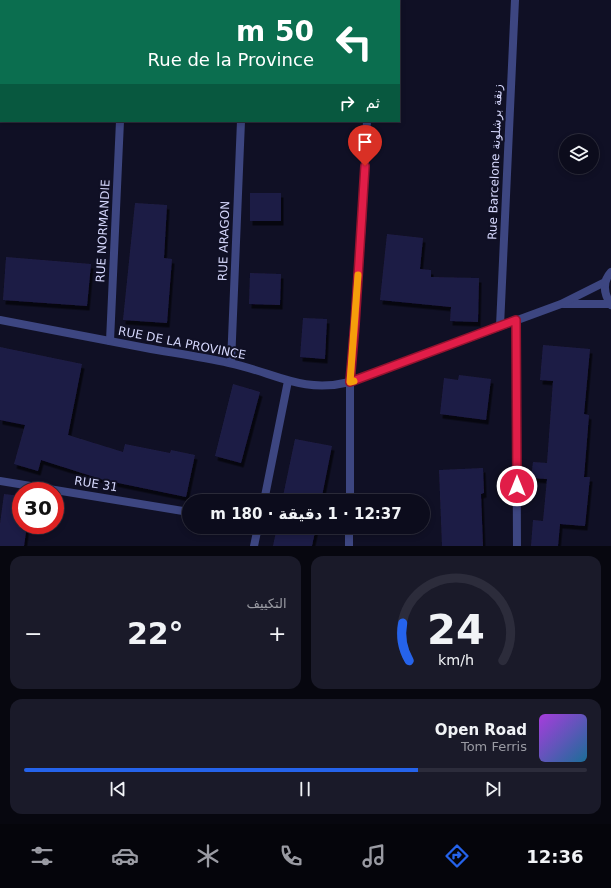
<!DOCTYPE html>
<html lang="ar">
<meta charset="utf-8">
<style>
:root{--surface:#0c0c1c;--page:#1a1a29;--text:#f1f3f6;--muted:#9a9ba3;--line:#2c2c3b;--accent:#2563eb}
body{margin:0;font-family:"DejaVu Sans","Noto Sans Arabic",sans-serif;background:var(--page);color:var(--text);direction:rtl;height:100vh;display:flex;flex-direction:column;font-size:15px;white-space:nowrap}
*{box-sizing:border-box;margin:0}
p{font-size:13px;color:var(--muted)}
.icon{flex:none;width:22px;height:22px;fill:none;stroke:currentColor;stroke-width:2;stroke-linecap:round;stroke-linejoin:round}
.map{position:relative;height:546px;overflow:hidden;direction:ltr}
.drawer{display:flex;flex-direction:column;gap:10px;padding:10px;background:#07070f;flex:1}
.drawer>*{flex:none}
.hud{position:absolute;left:0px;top:0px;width:400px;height:122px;box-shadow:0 2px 6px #0003,0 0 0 1px var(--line);direction:rtl;background:#0b6e4f;color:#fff;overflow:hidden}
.fabs{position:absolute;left:559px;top:134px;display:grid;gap:8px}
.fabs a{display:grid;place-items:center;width:40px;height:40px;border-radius:50%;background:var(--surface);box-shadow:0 2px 6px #0003,0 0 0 1px var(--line);font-size:20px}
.speed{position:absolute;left:12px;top:482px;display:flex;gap:8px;font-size:20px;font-weight:700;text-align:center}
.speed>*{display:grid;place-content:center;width:52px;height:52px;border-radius:50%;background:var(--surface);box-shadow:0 2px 6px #0003,0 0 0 1px var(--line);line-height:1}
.speed .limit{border:6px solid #d22;background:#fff;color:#111}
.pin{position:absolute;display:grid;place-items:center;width:34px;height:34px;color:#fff;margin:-41px -17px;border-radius:50% 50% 50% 0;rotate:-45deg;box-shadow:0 0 4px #0007}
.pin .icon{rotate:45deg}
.me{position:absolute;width:44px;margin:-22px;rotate:0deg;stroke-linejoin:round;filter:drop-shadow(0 0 3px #0008)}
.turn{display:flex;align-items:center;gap:14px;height:84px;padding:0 20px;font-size:18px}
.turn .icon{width:52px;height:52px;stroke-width:2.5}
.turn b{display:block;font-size:28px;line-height:34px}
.then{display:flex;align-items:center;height:38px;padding:0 20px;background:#0003;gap:8px;font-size:15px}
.big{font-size:30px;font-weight:800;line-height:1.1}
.drawer .card{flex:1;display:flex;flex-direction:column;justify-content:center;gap:6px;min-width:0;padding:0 14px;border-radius:12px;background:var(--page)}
.drawer .dial{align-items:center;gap:0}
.dial svg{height:104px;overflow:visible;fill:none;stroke:var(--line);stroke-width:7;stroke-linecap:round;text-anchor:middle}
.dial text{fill:var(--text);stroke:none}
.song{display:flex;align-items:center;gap:12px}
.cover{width:48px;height:48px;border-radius:6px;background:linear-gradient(135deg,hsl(280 70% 55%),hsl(200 70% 35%))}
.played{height:4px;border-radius:2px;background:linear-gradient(90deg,var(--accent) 70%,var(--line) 70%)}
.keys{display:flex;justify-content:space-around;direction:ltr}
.heat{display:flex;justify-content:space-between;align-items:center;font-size:22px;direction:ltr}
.drawer .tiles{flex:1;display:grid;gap:10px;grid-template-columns:1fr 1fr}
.card:last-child{grid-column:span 2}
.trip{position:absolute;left:182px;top:494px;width:248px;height:40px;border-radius:20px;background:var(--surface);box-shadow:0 2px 6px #0003,0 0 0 1px var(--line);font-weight:800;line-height:40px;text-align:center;direction:rtl}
.menu{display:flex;height:64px;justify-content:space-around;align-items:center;background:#05050b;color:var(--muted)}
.menu .icon{width:28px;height:28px}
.menu .active{color:var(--accent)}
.menu b{font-size:18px;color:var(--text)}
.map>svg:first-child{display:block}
.building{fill:#1f1d45;filter:url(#shadow)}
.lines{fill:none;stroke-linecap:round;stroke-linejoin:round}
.minor{stroke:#3d4681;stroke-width:8}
.route-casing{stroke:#92132f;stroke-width:10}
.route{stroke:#e11d48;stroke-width:7}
.slow{stroke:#f59e0b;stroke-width:7}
.labels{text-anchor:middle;stroke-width:4;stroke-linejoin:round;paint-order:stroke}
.street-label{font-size:12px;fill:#d6d8fd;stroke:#101025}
</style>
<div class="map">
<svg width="611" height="546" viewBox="0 0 611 546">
<defs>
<filter id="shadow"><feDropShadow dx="2.5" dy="4.5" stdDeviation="0" flood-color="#0009"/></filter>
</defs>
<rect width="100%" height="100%" fill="#101025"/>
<g class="building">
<rect x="250" y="193" width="31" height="28"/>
<path d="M135,203L167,205L164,258L172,259L167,323L123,320Z"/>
<path d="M387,234L423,238L420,269L431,270V277L479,278L478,322L450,321L451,307L380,300Z"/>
<path d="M6,257L91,264L87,306L3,300Z"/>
<path d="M250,273L281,274L280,305L249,304Z"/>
<path d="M303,318L327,319L325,359L300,357Z"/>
<path d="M543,345L590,349L584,414L589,415L584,477H590L585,526L560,524L558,546H531L533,520L543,521L547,479L531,478L533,462L547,463L553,381L540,380Z"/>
<path d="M0,347L82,364L68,435L123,452L125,444L170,453L171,450L195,455L186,497L104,480L41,460L38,471L14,464L25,425L0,420Z"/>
<path d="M459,375L491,379L486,420L440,414L444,378L458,380Z"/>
<path d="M233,384L260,392L241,463L215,456Z"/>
<path d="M295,439L332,446L321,501H282Z"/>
<path d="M483,468L484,493L481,494L483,546H442L439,470Z"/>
<path d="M4,494L21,496V525H27L24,546H0V524Z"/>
<path d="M277,527H316L312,546H273Z"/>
</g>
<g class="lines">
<g class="minor">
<path d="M125,1V0"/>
<path d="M246,1V0"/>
<path d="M374,1V0"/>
<path d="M611,272C602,282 604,294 611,305"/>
<path d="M563,304H611"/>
<path d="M0,320C49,329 97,339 146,348C174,353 202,357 229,363C274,372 301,394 350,382L561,304L605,282"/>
<path d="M516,320L517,546"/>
<path d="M500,326L515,0"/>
<path d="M110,341L120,121"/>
<path d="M231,363L241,121"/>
<path d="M0,481L189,512"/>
<path d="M264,501L288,381"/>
<path d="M350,501V382L362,223L367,121"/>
<path d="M254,546L258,527"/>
<path d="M349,546V527"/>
</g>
</g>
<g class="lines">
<g class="route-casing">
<path id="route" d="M365,166L355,324L350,382L516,320L517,486"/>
</g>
<use href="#route" class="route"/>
<path class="slow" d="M354,381L350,382L358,275"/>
</g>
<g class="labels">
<g class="street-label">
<text transform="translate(495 162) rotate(-88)" y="4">Rue Barcelone زنقة برشلونة</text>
<text transform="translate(103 231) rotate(-87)" y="4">RUE NORMANDIE</text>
<text transform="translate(224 241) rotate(-88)" y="4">RUE ARAGON</text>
<text transform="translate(182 343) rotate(11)" y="4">RUE DE LA PROVINCE</text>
<text transform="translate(96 484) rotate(9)" y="4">RUE 31</text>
</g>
</g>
</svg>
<div class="fabs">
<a><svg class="icon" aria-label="layers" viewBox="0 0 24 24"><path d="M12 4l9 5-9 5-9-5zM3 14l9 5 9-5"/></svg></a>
</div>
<div class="speed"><div class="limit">30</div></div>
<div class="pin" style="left:365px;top:166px;background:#d93025"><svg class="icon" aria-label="arrive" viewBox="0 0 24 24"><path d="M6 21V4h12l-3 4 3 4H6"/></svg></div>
<svg class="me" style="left:517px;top:486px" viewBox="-20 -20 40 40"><circle r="17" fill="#e11d48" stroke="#fff" stroke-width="3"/><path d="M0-11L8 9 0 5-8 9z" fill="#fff"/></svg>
<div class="trip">12:37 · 1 دقيقة · 180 m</div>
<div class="hud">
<div class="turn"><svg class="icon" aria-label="left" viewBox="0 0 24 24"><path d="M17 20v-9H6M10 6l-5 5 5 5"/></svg><div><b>50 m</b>Rue de la Province</div></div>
<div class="then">ثم<svg class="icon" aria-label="right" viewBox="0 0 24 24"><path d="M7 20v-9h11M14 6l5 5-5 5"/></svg></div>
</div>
</div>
<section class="drawer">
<div class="tiles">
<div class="card dial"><svg viewBox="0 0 100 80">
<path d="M14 69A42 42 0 1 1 86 69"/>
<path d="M14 69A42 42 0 0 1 9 40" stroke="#2563eb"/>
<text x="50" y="56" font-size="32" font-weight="700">24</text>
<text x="50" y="72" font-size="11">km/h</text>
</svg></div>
<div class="card"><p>التكييف</p>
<div class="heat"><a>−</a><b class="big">22°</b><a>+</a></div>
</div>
<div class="card">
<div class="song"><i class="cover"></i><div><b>Open Road</b><p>Tom Ferris</p></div></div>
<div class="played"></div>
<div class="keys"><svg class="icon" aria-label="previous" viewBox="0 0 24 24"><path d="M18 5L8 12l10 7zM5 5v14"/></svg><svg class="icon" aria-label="pause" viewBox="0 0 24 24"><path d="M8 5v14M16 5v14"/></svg><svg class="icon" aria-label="next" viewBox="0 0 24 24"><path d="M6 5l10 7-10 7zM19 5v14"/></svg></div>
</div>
</div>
</section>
<nav class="menu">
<b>12:36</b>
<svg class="icon active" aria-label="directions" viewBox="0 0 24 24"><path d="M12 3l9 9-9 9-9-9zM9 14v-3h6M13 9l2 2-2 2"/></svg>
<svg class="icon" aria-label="music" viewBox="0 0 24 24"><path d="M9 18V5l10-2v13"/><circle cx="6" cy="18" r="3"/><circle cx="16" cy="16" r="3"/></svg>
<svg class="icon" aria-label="phone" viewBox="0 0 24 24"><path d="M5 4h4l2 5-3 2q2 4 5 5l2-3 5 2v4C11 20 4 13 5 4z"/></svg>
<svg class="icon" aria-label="climate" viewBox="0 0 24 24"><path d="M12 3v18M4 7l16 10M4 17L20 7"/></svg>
<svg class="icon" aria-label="car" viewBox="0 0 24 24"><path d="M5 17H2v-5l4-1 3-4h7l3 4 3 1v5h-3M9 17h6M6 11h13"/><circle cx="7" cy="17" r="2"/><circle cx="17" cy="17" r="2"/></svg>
<svg class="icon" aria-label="filters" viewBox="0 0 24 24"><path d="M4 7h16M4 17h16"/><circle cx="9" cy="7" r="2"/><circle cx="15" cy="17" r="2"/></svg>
</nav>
